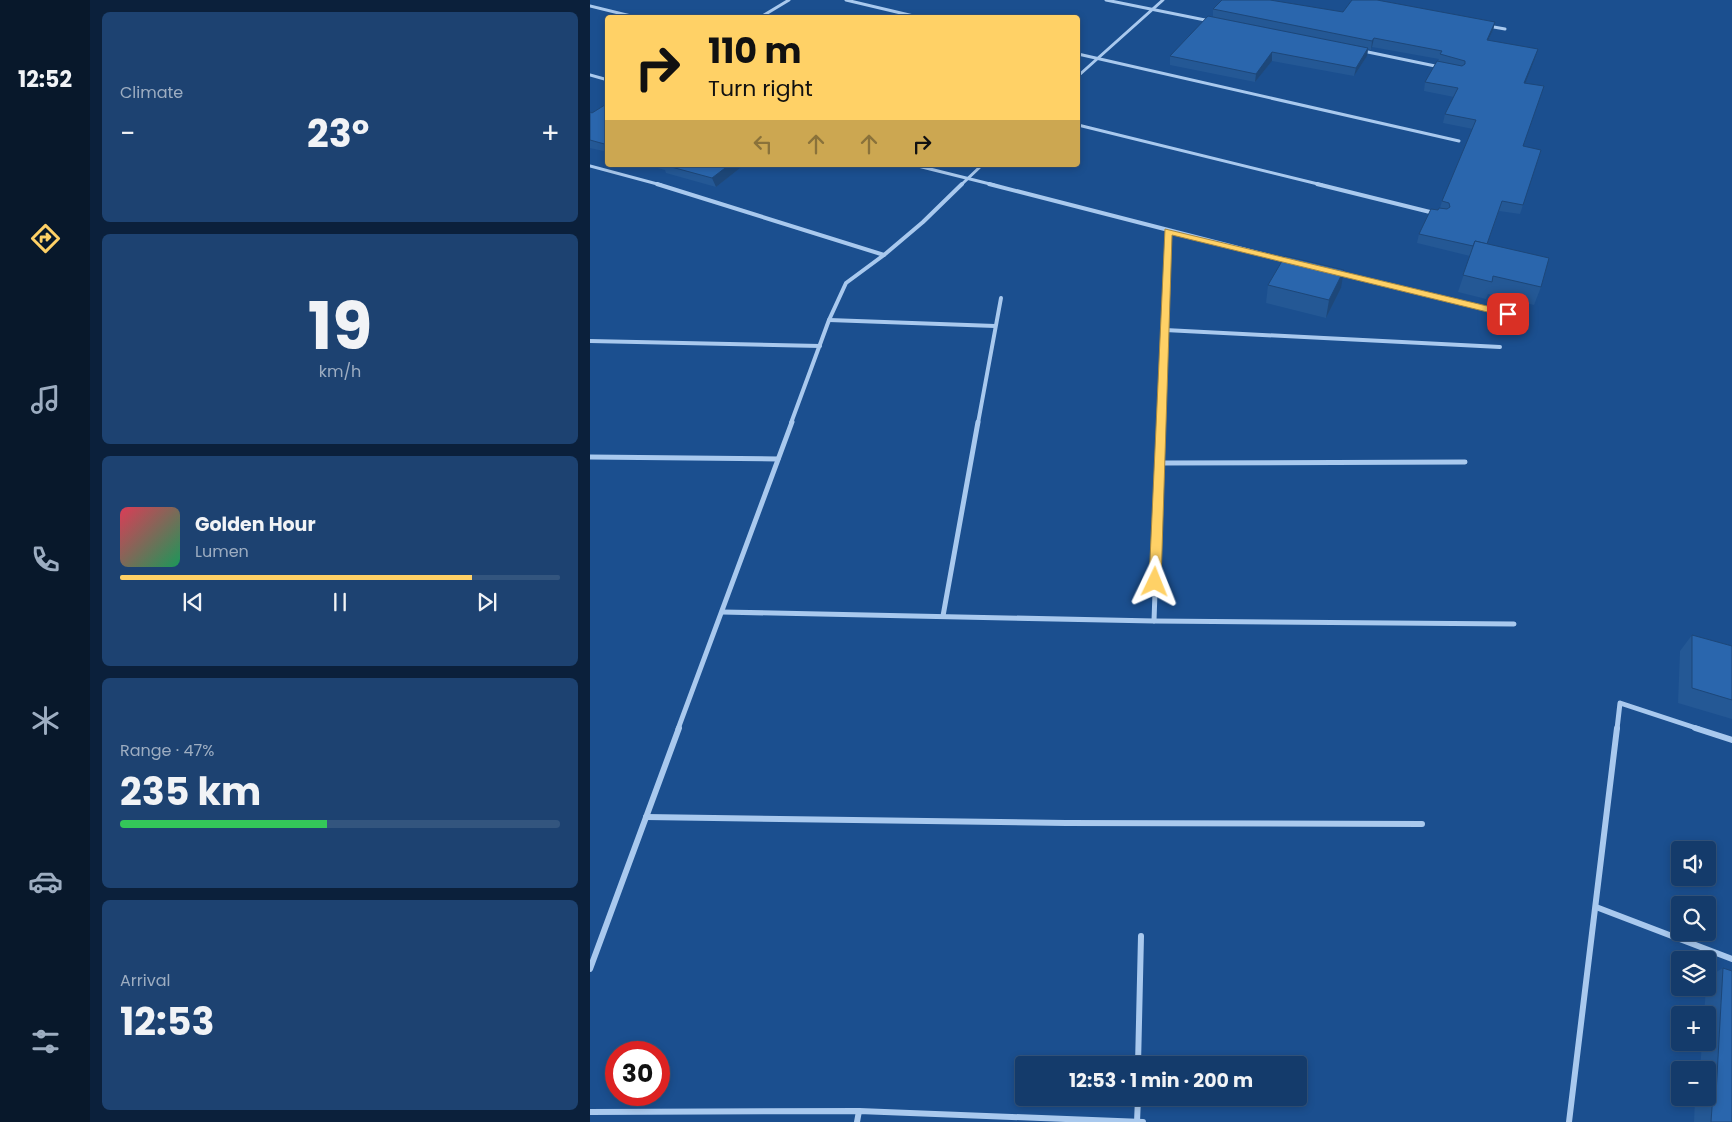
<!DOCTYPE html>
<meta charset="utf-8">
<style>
:root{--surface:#143b6b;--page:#1d4271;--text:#f1f3f6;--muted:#9dadc1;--line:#33557e;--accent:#ffd166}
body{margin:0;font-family:Poppins,sans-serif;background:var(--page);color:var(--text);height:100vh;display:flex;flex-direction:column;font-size:19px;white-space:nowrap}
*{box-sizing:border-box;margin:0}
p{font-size:16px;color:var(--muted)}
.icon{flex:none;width:28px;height:28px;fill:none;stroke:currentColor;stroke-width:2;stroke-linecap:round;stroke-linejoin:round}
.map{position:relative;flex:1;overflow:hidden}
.drawer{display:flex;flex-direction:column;gap:12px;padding:12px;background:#0b203b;width:500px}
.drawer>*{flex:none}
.banner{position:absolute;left:15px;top:15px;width:475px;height:152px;border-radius:5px;box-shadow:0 2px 8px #0003,0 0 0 1px var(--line);background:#ffd166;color:#111;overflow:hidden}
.fabs{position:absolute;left:1081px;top:841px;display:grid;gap:10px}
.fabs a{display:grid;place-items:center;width:45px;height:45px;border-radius:5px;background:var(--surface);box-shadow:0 2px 8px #0003,0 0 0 1px var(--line);font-size:25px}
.speed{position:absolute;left:15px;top:1041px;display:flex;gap:10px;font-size:25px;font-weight:700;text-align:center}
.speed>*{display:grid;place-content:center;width:65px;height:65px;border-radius:50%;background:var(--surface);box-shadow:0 2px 8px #0003,0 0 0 1px var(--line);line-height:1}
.speed .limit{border:8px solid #d22;background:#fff;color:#111}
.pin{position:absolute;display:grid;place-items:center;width:42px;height:42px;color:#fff;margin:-21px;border-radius:10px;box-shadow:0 2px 8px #0006}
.me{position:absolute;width:55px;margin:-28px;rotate:2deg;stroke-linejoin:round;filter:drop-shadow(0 0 4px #0008)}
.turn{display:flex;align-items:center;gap:18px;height:105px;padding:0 20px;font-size:22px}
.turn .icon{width:65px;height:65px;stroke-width:2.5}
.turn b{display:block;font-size:35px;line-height:42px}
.lanes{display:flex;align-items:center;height:48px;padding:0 20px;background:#0003;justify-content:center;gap:25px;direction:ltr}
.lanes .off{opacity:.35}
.big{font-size:38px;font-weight:700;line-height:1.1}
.drawer .widget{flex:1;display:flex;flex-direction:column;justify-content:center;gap:8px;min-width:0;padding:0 18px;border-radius:8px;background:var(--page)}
.drawer .dial{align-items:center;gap:0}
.dial b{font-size:65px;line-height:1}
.song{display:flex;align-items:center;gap:15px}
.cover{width:60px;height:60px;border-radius:8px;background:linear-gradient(135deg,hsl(350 70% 55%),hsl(150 70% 35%))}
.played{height:5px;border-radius:2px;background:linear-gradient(90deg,var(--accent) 80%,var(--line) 80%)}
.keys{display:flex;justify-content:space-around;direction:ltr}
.heat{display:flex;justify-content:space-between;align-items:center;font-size:28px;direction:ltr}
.charge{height:8px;border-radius:4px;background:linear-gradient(90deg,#34c759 47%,var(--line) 0)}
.trip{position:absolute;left:425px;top:1056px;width:292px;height:50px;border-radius:5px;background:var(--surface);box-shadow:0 2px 8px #0003,0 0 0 1px var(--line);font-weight:700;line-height:50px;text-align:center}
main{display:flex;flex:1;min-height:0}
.dock{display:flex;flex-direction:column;width:90px;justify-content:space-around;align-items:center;background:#08182b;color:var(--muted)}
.dock .icon{width:35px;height:35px}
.dock .selected{color:var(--accent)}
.dock b{font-size:22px;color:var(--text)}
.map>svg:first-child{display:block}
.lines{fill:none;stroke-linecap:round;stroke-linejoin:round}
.street-far3{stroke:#a9c9ee;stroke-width:3}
.street-far2{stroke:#a9c9ee;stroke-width:4}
.street-far1{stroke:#a9c9ee;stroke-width:5}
.street{stroke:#a9c9ee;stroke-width:6}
.wall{fill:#245895}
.shaded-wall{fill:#1d4779}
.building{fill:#2a66ad;stroke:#1d4779}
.route{fill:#ffd166;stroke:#a68842}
</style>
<main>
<nav class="dock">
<b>12:52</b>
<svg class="icon selected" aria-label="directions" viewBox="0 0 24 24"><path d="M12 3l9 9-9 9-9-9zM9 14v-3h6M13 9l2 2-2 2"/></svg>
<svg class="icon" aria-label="music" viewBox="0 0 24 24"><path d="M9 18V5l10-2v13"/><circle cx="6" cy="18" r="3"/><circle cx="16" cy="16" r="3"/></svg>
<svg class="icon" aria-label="phone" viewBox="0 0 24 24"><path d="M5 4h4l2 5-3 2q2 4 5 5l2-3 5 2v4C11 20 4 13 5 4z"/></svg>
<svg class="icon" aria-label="climate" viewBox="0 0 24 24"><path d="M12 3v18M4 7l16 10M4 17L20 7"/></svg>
<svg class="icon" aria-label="car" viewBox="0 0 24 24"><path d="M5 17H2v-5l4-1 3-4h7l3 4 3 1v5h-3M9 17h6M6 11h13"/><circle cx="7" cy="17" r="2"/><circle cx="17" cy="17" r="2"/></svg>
<svg class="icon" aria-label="filters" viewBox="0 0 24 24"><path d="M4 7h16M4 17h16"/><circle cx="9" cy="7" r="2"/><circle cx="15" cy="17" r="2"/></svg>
</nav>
<section class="drawer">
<div class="widget"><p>Climate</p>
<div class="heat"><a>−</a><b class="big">23°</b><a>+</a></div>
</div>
<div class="widget dial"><b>19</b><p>km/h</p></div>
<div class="widget">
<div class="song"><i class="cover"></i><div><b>Golden Hour</b><p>Lumen</p></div></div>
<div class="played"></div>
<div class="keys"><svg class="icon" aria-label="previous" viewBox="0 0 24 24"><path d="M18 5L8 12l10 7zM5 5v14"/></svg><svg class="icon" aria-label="pause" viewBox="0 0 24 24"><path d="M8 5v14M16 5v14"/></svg><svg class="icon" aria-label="next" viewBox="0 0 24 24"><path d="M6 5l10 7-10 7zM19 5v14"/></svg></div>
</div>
<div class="widget"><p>Range · 47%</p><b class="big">235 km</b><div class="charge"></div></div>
<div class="widget"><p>Arrival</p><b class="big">12:53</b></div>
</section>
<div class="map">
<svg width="1142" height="1122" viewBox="0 0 1142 1122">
<rect width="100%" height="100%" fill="#1b4f8f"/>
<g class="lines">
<g class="street-far3">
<path d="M256,0L332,18"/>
<path d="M516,0L620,21"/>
<path d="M0,6L49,18"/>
<path d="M169,18L199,0"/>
<path d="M898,26L915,29"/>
<path d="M773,51L850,67"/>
<path d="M488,54L869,141"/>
<path d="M0,75L18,80"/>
<path d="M488,76L573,0"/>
<path d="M488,125L732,185"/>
<path d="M324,165L404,185"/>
<path d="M0,166L71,185"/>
<path d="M371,185L392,165"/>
</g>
<g class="street-far2">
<path d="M67,184L294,255"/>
<path d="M399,184L699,261"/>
<path d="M727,184L844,213"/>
<path d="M749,273L937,318"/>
<path d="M239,320L405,326"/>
<path d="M575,330L910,347"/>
<path d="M0,341L230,346"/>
<path d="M201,423L239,320L256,283L294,255L333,222L372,184"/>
<path d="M388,423L411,298"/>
<path d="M571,423L578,231"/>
</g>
<g class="street-far1">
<path d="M0,457L188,459"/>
<path d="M570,463L875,462"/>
<path d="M132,612L564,621L924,624"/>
<path d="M353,616L388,422"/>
<path d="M564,621L571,422"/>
<path d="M88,729L202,422"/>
<path d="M1027,729L1030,703L1109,729"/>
</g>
<g class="street">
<path d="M1105,728L1142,740"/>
<path d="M56,817L476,823L832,824"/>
<path d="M1006,907L1142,959"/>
<path d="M0,969L89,728"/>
<path d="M548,1065L551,936"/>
<path d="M0,1112L269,1111L553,1122"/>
<path d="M267,1122L269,1111"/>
<path d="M547,1122L548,1098"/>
<path d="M979,1122L1027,728"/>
</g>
</g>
<g class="wall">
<path d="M623,9L753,12L905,22L903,30L898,41L948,49L935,83L933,146L951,150L930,214L909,211L897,244L951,287L944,305L898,294L896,299L868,292L880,256L827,243L829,234L850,208L852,201L883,129L853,123L855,114L864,97L834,91L835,82L849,59L782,47L781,50L778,49L777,56L764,76L682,61L665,82L580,65V56L623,17Z"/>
<path d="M18,103V152L0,148V112L2,113Z"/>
<path d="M57,165H154L126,187L76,173L75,170Z"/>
<path d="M678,285L751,288L736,318L676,303Z"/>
<path d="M1102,635L1142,646V719L1088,703L1090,651Z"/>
<path d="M1133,968L1142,1122H1104L1105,1099L1108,1098H1118V1070H1110L1112,1042H1118V1015H1114L1116,988H1118V977Z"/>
</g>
<g class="shaded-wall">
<path d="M905,22L903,30L894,49L897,40Z"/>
<path d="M784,38L782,47L781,50L782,41Z"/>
<path d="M778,48L777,56L764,76L766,68Z"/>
<path d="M948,49L945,58L932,92L934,83Z"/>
<path d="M682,52V61L665,82L666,74Z"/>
<path d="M139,165H154L126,187L122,178Z"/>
<path d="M754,270L751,288L736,318L739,300Z"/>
</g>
<g class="building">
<path d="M632,0H680L753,12L762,0H787L905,22L897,40L948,49L934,83L954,86L933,146L951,150L933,205L912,201L897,244L885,241L883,246L829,234L841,209L848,210L849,208L857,209L860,207L859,203L852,201L886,120L855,114L868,88L835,82L847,61L872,66L875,64V61L850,54L852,51L784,38L782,41L623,9Z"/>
<path d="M618,16L778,48L766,68L682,52L666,74L580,56Z"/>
<path d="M18,103V145L0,140V112L2,113Z"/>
<path d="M74,165H139L122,178Z"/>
<path d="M885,241L959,258L951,287L903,276L902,282L873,275Z"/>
<path d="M695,256L754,270L739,300L678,285Z"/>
<path d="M1102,635L1142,646V700L1102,688Z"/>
<path d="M1133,968L1142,971V1122H1121L1123,1093L1126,1094Z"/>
</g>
<path class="route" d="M575,229L918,311L923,314L918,317L582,235L571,582L565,586L559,582Z"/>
</svg>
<div class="fabs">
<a><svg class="icon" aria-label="sound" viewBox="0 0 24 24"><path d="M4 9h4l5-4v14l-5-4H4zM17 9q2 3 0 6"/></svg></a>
<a><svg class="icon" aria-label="search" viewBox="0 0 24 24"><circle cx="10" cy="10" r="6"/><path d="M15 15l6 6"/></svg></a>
<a><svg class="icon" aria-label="layers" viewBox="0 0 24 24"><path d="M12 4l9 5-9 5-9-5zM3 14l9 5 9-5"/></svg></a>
<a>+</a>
<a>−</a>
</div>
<div class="speed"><div class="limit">30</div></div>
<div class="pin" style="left:918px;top:314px;background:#d93025"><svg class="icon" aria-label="arrive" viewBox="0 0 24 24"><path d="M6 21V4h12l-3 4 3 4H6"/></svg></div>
<svg class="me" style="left:565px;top:582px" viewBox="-20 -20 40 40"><path d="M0-17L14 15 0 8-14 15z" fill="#ffd166" stroke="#fff" stroke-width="4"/></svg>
<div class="trip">12:53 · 1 min · 200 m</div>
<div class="banner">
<div class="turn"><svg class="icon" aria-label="right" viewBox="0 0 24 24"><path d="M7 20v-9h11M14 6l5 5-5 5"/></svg><div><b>110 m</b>Turn right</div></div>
<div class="lanes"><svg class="icon off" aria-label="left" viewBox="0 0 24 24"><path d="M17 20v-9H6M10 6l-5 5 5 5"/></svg><svg class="icon off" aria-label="ahead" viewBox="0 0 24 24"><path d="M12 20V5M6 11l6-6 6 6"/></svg><svg class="icon off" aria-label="ahead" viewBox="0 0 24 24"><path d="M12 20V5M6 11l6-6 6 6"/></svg><svg class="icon" aria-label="right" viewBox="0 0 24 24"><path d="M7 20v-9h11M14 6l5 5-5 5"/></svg></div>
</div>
</div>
</main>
